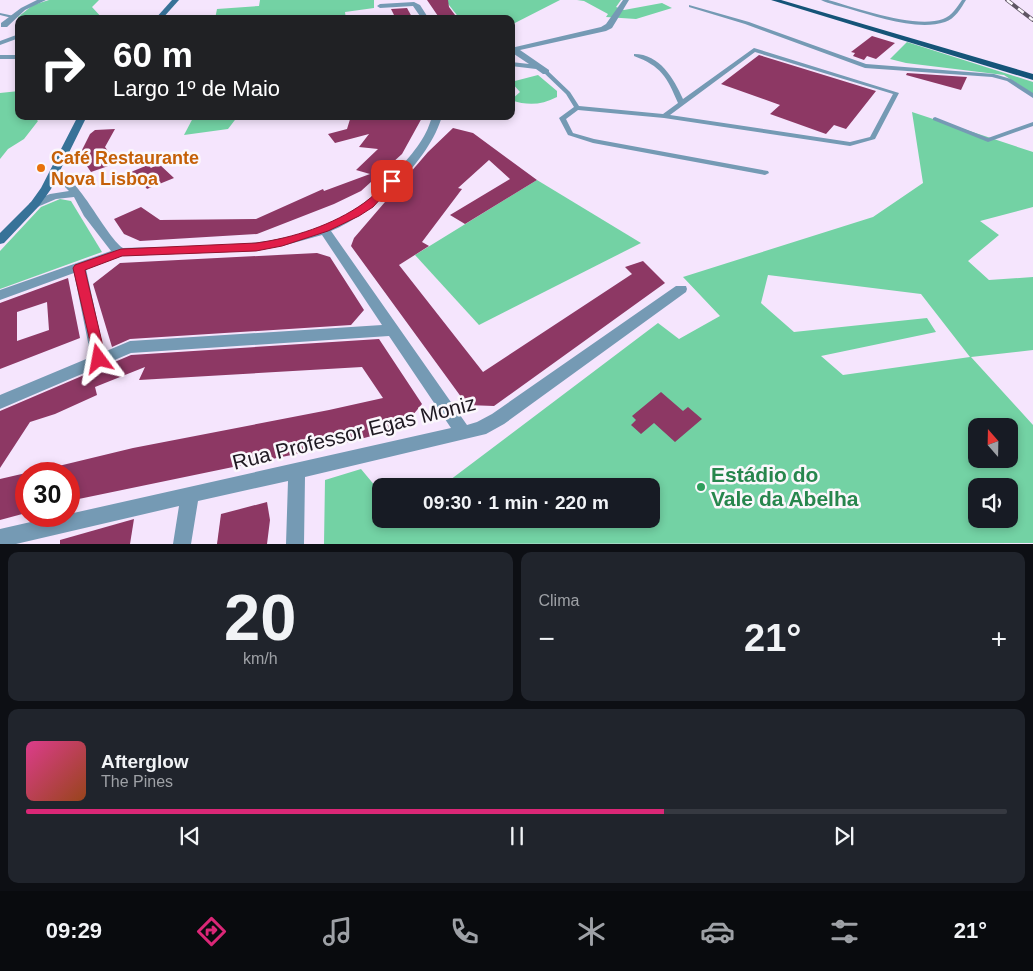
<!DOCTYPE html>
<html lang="pt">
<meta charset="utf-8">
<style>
:root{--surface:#171b24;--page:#20242c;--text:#f1f3f6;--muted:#9ea1a6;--line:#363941;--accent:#db2777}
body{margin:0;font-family:Helvetica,sans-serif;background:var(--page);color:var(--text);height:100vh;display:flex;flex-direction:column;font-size:19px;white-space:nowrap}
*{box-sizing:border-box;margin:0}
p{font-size:16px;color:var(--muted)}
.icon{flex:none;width:28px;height:28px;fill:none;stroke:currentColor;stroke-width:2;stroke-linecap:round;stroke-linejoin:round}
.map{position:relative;height:544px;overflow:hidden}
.drawer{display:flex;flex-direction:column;gap:8px;padding:8px;background:#0d0f14;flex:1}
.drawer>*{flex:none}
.guide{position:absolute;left:15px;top:15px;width:500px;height:105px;border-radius:10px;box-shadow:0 2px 8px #0003;background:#202124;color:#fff;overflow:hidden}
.needle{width:32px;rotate:340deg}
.controls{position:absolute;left:968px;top:418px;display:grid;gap:10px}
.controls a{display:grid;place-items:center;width:50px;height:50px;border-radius:10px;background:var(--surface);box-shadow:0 2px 8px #0003;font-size:25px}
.speed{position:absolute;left:15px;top:462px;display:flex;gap:10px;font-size:25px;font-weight:700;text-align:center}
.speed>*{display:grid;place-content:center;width:65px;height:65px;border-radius:50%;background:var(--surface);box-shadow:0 2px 8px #0003;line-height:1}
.speed .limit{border:8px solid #d22;background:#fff;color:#111}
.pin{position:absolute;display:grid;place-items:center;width:42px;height:42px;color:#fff;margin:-21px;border-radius:10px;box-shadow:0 2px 8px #0006}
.me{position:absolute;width:55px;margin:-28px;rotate:347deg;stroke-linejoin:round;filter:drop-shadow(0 0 4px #0008)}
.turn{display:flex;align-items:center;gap:18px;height:105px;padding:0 15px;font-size:22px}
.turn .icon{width:65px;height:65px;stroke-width:2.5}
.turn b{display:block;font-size:35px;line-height:42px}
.big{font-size:38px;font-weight:700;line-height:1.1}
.drawer .card{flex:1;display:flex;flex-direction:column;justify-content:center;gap:8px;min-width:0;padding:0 18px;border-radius:10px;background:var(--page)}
.drawer .dial{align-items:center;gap:0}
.dial b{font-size:65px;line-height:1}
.song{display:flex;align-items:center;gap:15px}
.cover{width:60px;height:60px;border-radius:8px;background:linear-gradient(135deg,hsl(330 70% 55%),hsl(20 70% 35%))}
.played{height:5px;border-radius:2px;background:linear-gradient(90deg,var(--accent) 65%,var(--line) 65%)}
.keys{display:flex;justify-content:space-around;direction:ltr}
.heat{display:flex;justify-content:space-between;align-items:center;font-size:28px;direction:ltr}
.drawer .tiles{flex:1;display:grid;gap:8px;grid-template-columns:1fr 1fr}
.card:last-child{grid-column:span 2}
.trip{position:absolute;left:372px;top:478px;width:288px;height:50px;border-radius:10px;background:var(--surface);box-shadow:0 2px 8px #0003;font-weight:700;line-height:50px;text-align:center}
.tabs{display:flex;height:80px;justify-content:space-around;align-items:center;background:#090b0e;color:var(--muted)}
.tabs .icon{width:35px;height:35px}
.tabs .active{color:var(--accent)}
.tabs b{font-size:22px;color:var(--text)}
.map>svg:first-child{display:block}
.green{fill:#73d2a4;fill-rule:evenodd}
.building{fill:#8d3864;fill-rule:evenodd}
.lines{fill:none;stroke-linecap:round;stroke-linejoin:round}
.lane{fill:#759ab4;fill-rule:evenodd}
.street{fill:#759ab4;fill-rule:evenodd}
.secondary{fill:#377298;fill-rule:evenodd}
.primary{fill:#155478;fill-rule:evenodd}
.rail-casing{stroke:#5e5563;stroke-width:4}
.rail{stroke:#fbf7fc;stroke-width:2.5;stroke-dasharray:7;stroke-linecap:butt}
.route{fill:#e11d48;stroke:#92132f}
.food-dot{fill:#e8710a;stroke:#fbf7fc;stroke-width:2}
.leisure-dot{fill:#2e9e5b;stroke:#fbf7fc;stroke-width:2}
.labels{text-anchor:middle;stroke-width:5;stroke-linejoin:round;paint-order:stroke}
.food-label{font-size:18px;font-weight:bold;fill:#c56008;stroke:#fbf7fc;text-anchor:start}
.near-street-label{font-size:21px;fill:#1f1922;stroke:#fbf7fc}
.near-leisure-label{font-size:21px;font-weight:bold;fill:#27864d;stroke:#fbf7fc;text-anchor:start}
</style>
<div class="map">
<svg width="1033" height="544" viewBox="0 0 1033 544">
<rect width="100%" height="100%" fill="#f5e5fd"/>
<g class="green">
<path d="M49,0H99L92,7L103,19H19L18,22V17L33,5Z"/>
<path d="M260,0H374V8L345,12L346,19H215L217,9L259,6Z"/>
<path d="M445,0H560L511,25V19H460Z"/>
<path d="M577,0H621L616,7L624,10L662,3L672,8L636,19L606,17L608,14L584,1Z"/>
<path d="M907,42L1033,82V94L1004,75L906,63L890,59Z"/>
<path d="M538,75L557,91V97C541,105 528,106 511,100L520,92L511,82Z"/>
<path d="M19,91V116H33L38,121L24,139L8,149L0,159V93Z"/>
<path d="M912,112L1033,152V207L980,221L999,235L968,261L989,280L1033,277V350L971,357L1033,425V543L324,544L325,480L361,469L381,493V519H651V486H442L658,323L679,339L720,316L683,277L873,217L923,183ZM768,275L921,294L970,357L843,375L821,356L936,332L927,318L794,332L761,303ZM976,426H1009V459H976ZM976,486H1009V519H976Z"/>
<path d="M194,116H238L228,129L184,135Z"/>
<path d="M537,180L641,243L479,325L415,255Z"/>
<path d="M60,199L71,201L102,252L0,289V251L41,207Z"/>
</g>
<g class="building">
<path d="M427,0H448L449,7L458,19H440Z"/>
<path d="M407,8L413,19H396L391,9Z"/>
<path d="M872,36L895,43L876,59L867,56L864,60L853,56L855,53L851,52Z"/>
<path d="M759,55L876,91L846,129L834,125L826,134L770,114L780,105L721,84Z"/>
<path d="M907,73L967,77L961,90L906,75Z"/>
<path d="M351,116H423L402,154L361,191L334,204L257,234L140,241L124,234L114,219L141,207L160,220L256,219L323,189L324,191L370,174L356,170L378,149L359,147L369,134L335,143L328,134L347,129Z"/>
<path d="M453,128L473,133L537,180L465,224L450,215L510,179L489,160L458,188L462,189L422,242L429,246L399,265L483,372L632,274L625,267L643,261L665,283L494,406L467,405L351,246L354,238L428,152Z"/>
<path d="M115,129L105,147L117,163L91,172L82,159V150L90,134L95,130Z"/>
<path d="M159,164L174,178L147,189L141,181L134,184L126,174L148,165L151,168Z"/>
<path d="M317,253L330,257L364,310L351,325L130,339L112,347L93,284L120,263Z"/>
<path d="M68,278L80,338L0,369V303ZM47,302L49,330L17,341V312Z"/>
<path d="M379,339L422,404L402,428L330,447L69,501V474H43L42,470L133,448L329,410L383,398L362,367L139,380L145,367L95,387L97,395L55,414L30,422L0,468V411L131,355Z"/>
<path d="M661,392L683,411L688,407L702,419L675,442L654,423L641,434L631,425L636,420L632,416Z"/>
<path d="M26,473V513L0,520V479Z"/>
<path d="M267,502L270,520L267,544H217L221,514Z"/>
<path d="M134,519L130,544H60V540Z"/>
</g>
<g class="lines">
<g class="lane">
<path d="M821,0H828C857,8 915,29 943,19C952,16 957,7 962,0H966C961,8 955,19 945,22C918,31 877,17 850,9C841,6 829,4 821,0Z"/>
<path d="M689,5L749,22L866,64L994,74L1011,79L1033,93V98L1007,81L992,77L865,68L745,24L689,7Z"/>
<path d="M0,13L14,16V17L12,18L0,15Z"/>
<path d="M19,34V38L0,45V41Z"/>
<path d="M754,48L899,93L875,139L850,146L664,118L578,110L566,119L573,133L594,139L768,171L769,173L765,175L593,143L568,135L559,118L574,107L566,94L543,72L548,71L570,92L579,106L663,114L678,103C667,77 661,66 634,56V54C660,54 674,79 683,99ZM755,52L893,94L870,137L850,142L670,115Z"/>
<rect x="0" y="55" width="19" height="4"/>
<path d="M935,117L988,138L1033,122V126L988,142L933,120V118Z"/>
</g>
<g class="street">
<path d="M37,0H46L25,10L7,27H1V23L21,8Z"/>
<path d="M623,0H629L612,28L606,31L520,50L549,70V74H543L536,69L511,66V62L529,64L511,52V48L601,27L606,24Z"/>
<path d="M414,2L420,5L429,19H422L413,6L380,8L377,6L380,4Z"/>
<path d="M432,116H442C430,160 373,214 331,231L467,425L477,422L492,414L676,286H686L687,289L686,292L504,424L486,434L305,477L304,544H286L288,481L198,501L191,544H173L179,506L16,544H0V529L57,516H69V514L451,428L389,336L131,353L0,409V395L91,357L74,273L0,300V290L111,251L84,216L74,197L56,199L35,208L31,206L29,204L31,202L50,194L69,191L55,177L50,175V171C74,165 103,234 123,248C204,245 297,254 365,202C376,194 386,183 395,173C411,155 426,140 432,116ZM322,235L382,325L130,341L104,352L86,269L122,256L256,251L286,245Z"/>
</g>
<g class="secondary">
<path d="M172,0H179L162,19H155Z"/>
<path d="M78,116H87L51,189L39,206L4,243L0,244V233L31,202L41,188Z"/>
</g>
<path class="primary" d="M771,0H781L1033,74V80Z"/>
<g class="rail-casing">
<path id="rail" d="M1007,0L1033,20"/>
</g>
<use href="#rail" class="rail"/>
</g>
<path class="route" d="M389,179L397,181L373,207L359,216L328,231L282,246L256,251L122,256L85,270L106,359L104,363H95L73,268L75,265L121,249L256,243C293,238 333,225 364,203C373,197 381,187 389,179Z"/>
<circle class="food-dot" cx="41" cy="168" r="5"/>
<circle class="leisure-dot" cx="701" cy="487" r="5"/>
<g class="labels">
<g class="food-label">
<text x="51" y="164">Café Restaurante<tspan x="51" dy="21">Nova Lisboa</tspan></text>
</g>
<g class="near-street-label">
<text transform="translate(354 433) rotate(-14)" y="7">Rua Professor Egas Moniz</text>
</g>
<g class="near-leisure-label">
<text x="711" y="482">Estádio do<tspan x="711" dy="24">Vale da Abelha</tspan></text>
</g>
</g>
</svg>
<div class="controls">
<a><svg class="needle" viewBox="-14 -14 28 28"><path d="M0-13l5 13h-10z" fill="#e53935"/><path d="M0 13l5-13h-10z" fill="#9ea1a6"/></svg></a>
<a><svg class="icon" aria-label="sound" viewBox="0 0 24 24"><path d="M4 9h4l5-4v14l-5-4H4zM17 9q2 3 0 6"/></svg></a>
</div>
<div class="speed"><div class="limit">30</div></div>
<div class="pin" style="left:392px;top:181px;background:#d93025"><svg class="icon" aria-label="arrive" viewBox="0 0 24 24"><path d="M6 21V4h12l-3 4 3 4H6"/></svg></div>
<svg class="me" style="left:99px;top:359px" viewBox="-20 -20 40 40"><path d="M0-17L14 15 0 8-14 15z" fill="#e11d48" stroke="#fff" stroke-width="4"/></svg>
<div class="trip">09:30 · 1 min · 220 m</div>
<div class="guide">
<div class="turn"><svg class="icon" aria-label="right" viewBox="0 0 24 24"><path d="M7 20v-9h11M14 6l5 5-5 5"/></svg><div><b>60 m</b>Largo 1º de Maio</div></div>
</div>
</div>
<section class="drawer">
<div class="tiles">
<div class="card dial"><b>20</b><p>km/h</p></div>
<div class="card"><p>Clima</p>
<div class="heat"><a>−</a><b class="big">21°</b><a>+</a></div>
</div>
<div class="card">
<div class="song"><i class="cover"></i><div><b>Afterglow</b><p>The Pines</p></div></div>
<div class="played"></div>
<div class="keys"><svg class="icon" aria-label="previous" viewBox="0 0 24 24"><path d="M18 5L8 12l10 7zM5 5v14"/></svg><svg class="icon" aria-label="pause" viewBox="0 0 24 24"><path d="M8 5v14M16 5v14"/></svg><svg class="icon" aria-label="next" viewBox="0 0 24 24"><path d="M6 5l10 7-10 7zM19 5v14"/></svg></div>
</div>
</div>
</section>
<nav class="tabs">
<b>09:29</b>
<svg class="icon active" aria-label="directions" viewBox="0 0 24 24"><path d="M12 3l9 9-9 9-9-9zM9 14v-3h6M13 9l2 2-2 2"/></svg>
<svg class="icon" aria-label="music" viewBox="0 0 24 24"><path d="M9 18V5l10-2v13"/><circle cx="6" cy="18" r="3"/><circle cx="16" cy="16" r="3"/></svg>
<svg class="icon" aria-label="phone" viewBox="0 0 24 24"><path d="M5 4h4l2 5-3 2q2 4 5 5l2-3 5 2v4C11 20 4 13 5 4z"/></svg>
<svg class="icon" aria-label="climate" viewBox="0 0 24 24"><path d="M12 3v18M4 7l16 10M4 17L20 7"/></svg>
<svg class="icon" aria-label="car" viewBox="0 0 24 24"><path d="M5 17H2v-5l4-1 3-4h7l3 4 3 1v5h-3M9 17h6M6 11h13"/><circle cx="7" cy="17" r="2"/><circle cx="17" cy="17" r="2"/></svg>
<svg class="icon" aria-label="filters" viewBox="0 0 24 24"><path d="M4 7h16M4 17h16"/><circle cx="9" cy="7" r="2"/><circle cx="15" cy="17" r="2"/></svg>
<b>21°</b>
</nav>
